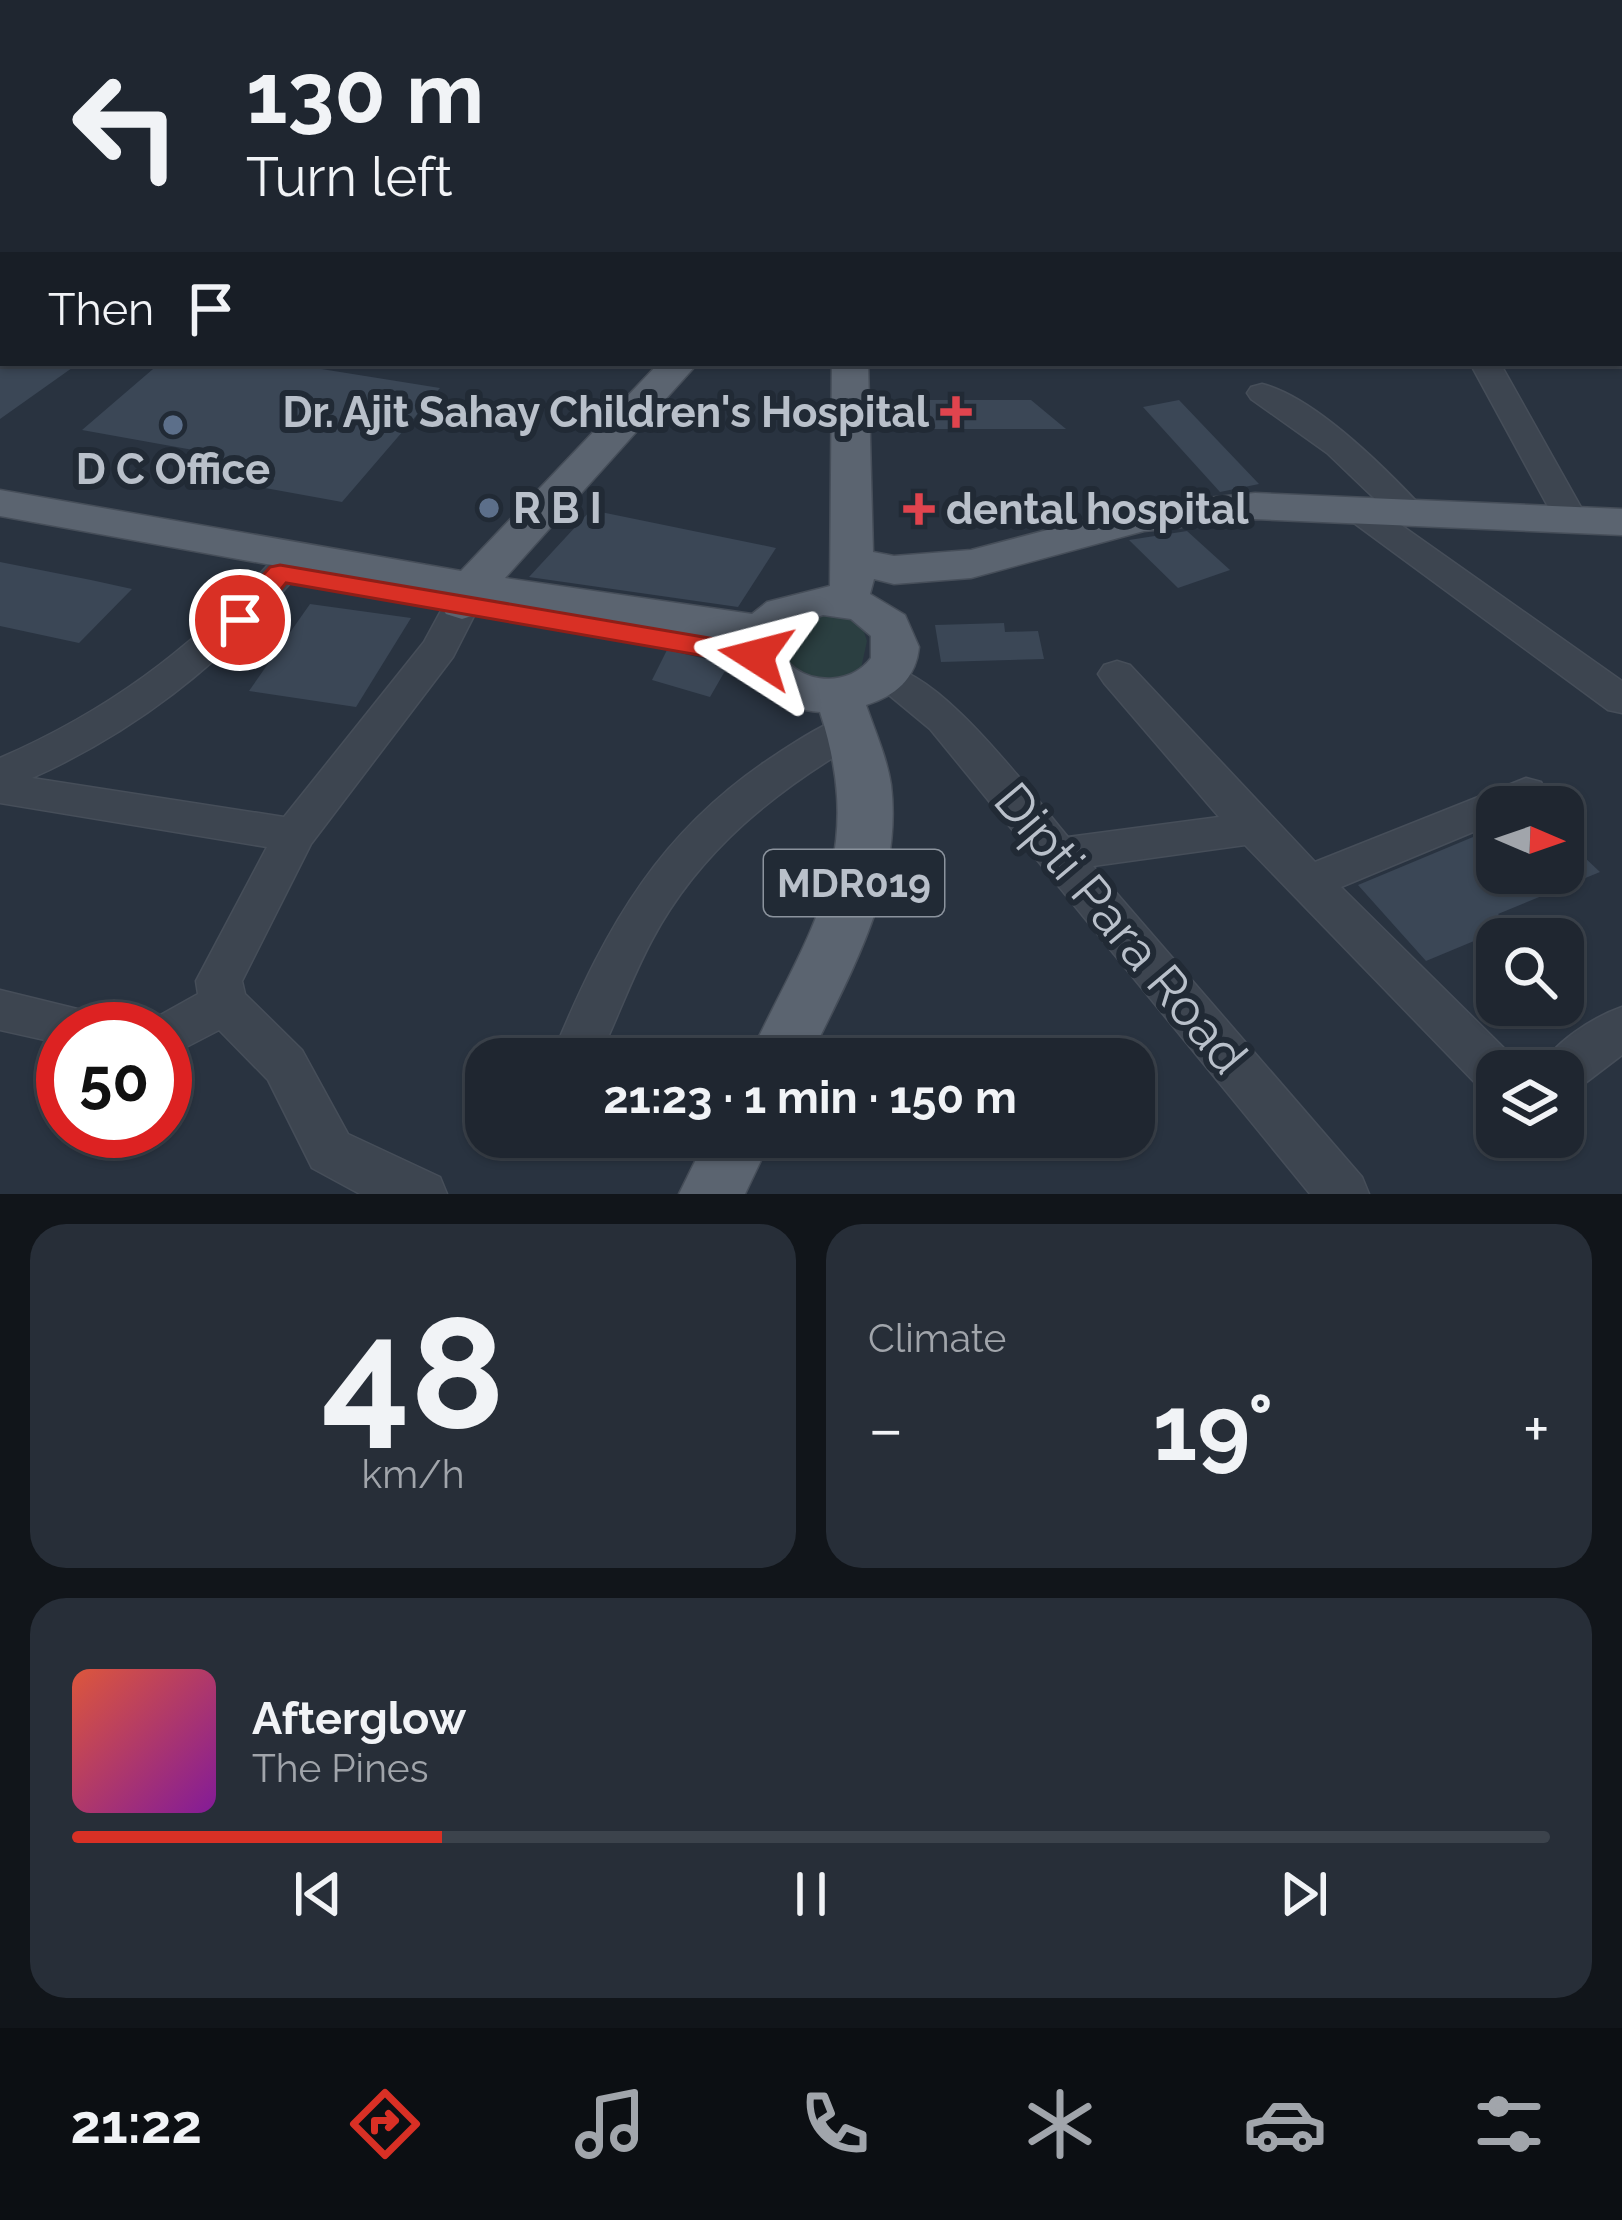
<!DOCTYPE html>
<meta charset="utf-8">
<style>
:root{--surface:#1f2630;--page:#272e38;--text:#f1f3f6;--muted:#a1a5ab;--line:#3c434c;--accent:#d93025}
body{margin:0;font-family:Raleway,sans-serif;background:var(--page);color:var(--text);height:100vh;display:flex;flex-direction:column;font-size:45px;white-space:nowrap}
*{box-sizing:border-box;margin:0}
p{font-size:39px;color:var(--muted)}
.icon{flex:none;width:66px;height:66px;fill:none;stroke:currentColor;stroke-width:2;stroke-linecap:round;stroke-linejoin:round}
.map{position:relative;height:1194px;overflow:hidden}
.panel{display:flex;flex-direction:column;gap:30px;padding:30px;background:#11151a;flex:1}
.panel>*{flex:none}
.banner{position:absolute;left:0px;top:0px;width:1623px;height:366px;box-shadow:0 3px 9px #0004,0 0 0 3px var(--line);background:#1f2630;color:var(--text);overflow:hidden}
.needle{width:78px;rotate:92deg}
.fabs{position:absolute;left:1476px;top:786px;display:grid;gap:24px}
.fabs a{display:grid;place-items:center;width:108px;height:108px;border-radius:24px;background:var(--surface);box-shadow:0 3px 9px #0004,0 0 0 3px var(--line);font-size:60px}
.speed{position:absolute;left:36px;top:1002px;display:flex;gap:24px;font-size:60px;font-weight:700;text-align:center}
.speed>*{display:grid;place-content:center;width:156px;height:156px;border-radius:50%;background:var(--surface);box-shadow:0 3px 9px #0004,0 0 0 3px var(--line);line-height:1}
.speed .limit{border:18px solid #d22;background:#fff;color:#111}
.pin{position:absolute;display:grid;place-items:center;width:102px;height:102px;color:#fff;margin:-51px;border:6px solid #fff;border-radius:50%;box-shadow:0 3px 12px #0007}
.me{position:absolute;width:132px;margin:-66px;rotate:279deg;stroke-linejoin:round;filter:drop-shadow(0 0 9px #0008)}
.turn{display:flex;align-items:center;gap:42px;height:252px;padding:0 48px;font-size:54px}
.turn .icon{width:156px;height:156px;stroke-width:2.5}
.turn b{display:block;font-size:84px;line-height:102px}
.then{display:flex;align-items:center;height:114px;padding:0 48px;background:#0003;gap:24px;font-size:45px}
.big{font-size:90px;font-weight:700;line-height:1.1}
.panel .widget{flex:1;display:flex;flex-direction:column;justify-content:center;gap:18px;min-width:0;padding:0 42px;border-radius:36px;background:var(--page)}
.panel .dial{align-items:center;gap:0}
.dial b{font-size:156px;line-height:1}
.song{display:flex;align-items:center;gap:36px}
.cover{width:144px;height:144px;border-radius:18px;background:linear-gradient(135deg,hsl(10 70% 55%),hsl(290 70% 35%))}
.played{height:12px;border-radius:6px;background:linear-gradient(90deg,var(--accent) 25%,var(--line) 25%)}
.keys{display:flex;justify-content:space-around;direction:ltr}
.heat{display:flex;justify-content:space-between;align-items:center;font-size:66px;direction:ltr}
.panel .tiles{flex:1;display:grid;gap:30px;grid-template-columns:1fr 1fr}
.widget:last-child{grid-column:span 2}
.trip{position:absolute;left:465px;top:1038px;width:690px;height:120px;border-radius:36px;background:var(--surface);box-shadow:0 3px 9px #0004,0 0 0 3px var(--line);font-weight:700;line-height:120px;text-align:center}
.menu{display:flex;height:192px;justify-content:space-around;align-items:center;background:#0c0f13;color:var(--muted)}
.menu .icon{width:84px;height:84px}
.menu .on{color:var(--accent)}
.menu b{font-size:54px;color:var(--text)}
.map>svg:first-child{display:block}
.green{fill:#2b3f41}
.building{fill:#3b4756}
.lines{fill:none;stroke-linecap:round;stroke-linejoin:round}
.minor-casing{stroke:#464e59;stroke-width:3}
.major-casing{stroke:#464e59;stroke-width:3}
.minor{fill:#3d4550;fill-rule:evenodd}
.major{fill:#5b6470;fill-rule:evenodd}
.route{fill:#d93025;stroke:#8d1f18;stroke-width:3}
.health-dot{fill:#e0444e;stroke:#212a35;stroke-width:4.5}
.service-dot{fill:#5c6f8a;stroke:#212a35;stroke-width:4.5}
.labels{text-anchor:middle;stroke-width:12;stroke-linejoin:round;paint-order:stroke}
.shield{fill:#212a35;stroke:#8b939d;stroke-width:3}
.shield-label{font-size:39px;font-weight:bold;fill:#b9c0ca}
.poi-label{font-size:42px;font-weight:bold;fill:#b9c0ca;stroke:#212a35;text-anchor:start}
.near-street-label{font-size:51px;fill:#b9c0ca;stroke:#212a35}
</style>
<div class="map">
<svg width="1622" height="1194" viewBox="0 0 1622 1194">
<rect width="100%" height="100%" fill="#293340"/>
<path class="green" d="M814,615H843L861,623L867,641L860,673L813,688L778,654L782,636Z"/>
<g class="building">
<path d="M0,363H79L0,419Z"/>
<path d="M160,363H284L440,388L342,502L200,476L221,455L82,430Z"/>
<path d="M918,400H1031L1066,429H921Z"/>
<path d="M1179,400L1259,484L1220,492L1143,407Z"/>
<path d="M591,510L776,548L738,607L529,577Z"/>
<path d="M1187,531L1230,570L1178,588L1129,540Z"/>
<path d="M0,562L91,580L132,589L79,643L0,626Z"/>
<path d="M310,604L411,618L356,707L249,691Z"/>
<path d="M1004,623L1005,632L1038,631L1044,659L941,662L935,625Z"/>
<path d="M667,650L729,664L710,697L652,680Z"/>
<path d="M1497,827V873H1563V837L1600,872L1498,914L1510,926L1426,961L1358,885Z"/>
</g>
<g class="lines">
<g class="minor-casing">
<g id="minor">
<path d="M199,0H224L197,3Z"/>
<path d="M301,0H324L299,3Z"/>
<path d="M481,0H547L545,3Z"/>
<path d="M597,0H617L595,3Z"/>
<path d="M671,0H691L670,3Z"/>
<path d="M983,0H1025L981,3Z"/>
<path d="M1147,0H1170L1172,3H1149Z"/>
<path d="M3,28V40L0,41V29Z"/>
<path d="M3,92V106L0,107V93Z"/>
<path d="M3,195V212L0,213V196Z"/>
<path d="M1470,363H1500L1587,518L1582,525H1558Z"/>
<path d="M1262,384C1314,397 1381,464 1418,503L1423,510L1418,517H1394L1327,453L1251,399L1247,393L1251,387Z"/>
<path d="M1355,498L1367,501L1622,681V713L1608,710L1343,515L1338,508L1343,501Z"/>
<path d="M280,562L292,565L298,573L292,581C217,667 136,731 32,778L284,817L424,642L449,596H475L480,604L453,657L311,844L242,981L245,994L302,1050L348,1134L440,1177L447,1194H360L312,1168L268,1080L219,1030L165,1058V1029H145L148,1022L198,994L196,981L267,847L0,803V758C106,712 190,650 268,565Z"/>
<path d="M1117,661L1130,665L1315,862L1526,778L1541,782L1547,793L1533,807H1497V822L1341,887L1514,1058L1521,1071H1497V1095L1480,1088L1245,845L1093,866L1362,1177L1369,1194H1310L930,729L866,676L872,667C928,651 1033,796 1068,837L1219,817L1104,683L1098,674L1104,665Z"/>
<path d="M850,715L864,719L870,729L864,739C777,789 700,850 652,940C631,979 617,1020 598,1059H560L555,1049C607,924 661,829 777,754C800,739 824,723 850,715Z"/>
<path d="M0,990L102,1015L109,1029H63V1044L0,1030Z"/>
<path d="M1622,1007V1055L1580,1087L1563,1093V1071H1539C1552,1043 1593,1017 1622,1007Z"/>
</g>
</g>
<g class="major-casing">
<g id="major">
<rect x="898" y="0" width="24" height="3"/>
<path d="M659,363H698L505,578L752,614L767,602L830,586L832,363H868L873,552L894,556L971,550L1142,505L1255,493L1622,509V535L1255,519L1144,531L971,578L894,584L874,579L870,594L905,615L919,647C916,679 895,696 866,705C875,731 887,758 891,785C903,884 850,974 809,1059H748C809,930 868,860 820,712C783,710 732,684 736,642L485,603L478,614L462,619L446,614L439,604L444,596L0,516V490L461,571ZM823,615L851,619L871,636V658C830,712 727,647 823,615Z"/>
<path d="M707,1137H772L745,1194H679Z"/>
</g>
</g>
<use href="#minor" class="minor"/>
<use href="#major" class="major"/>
</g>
<path class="route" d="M280,565L756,646L770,656L756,665L286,583L250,627H230L226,620L230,614L270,567Z"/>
<g class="health-dot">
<path d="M950 394h12v12h12v12h-12v12h-12v-12h-12v-12h12z"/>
<path d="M913 491h12v12h12v12h-12v12h-12v-12h-12v-12h12z"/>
</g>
<g class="service-dot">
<circle cx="173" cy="425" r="12"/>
<circle cx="489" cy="508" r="12"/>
</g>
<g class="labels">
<rect class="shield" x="764" y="850" width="180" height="66" rx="9"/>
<g class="shield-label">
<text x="854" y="897">MDR019</text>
</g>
<g class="poi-label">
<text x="929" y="427" text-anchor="end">Dr. Ajit Sahay Children's Hospital</text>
<text x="173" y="484" text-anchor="middle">D C Office</text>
<text x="513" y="523">R B I</text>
<text x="946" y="524">dental hospital</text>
</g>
<g class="near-street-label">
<text transform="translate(1121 928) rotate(50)" y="18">Dipti Para Road</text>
</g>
</g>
</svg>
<div class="fabs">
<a><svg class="needle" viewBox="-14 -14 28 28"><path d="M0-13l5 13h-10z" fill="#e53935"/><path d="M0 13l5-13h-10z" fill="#a1a5ab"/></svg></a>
<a><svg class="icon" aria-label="search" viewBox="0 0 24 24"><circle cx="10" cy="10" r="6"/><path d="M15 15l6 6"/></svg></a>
<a><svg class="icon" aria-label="layers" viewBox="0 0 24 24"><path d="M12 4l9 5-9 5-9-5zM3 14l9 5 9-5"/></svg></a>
</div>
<div class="speed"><div class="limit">50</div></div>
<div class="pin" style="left:240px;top:620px;background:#d93025"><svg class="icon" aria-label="arrive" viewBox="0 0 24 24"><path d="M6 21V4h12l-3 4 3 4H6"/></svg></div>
<svg class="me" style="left:756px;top:656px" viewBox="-20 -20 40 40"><path d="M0-17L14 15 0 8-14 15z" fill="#d93025" stroke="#fff" stroke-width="4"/></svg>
<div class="trip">21:23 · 1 min · 150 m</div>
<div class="banner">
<div class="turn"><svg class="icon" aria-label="left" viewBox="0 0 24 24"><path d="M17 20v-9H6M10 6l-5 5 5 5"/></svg><div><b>130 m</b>Turn left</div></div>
<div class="then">Then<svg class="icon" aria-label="arrive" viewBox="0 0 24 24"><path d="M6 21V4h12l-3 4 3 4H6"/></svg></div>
</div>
</div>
<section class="panel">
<div class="tiles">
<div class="widget dial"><b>48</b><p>km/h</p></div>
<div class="widget"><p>Climate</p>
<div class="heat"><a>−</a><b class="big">19°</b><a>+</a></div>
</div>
<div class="widget">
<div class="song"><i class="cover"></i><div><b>Afterglow</b><p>The Pines</p></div></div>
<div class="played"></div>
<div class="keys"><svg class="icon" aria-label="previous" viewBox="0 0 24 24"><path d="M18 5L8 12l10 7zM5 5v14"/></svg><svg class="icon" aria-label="pause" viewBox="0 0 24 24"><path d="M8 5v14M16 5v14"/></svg><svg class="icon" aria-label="next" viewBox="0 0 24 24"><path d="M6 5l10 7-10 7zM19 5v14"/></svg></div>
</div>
</div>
</section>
<nav class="menu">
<b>21:22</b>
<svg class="icon on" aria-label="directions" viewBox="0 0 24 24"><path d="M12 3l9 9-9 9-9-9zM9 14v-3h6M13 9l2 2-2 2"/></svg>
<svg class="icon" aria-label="music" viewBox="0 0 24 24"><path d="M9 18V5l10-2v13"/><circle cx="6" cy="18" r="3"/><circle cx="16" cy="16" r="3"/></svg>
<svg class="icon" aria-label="phone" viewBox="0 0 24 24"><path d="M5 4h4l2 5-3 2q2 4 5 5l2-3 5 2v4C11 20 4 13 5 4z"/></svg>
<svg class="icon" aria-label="climate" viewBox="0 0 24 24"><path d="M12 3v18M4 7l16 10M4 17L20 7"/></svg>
<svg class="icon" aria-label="car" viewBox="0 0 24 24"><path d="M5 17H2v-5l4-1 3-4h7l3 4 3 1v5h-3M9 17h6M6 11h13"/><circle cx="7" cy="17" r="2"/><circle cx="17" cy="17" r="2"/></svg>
<svg class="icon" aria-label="filters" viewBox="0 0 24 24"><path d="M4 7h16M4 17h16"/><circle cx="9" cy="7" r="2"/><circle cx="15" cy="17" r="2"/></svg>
</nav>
